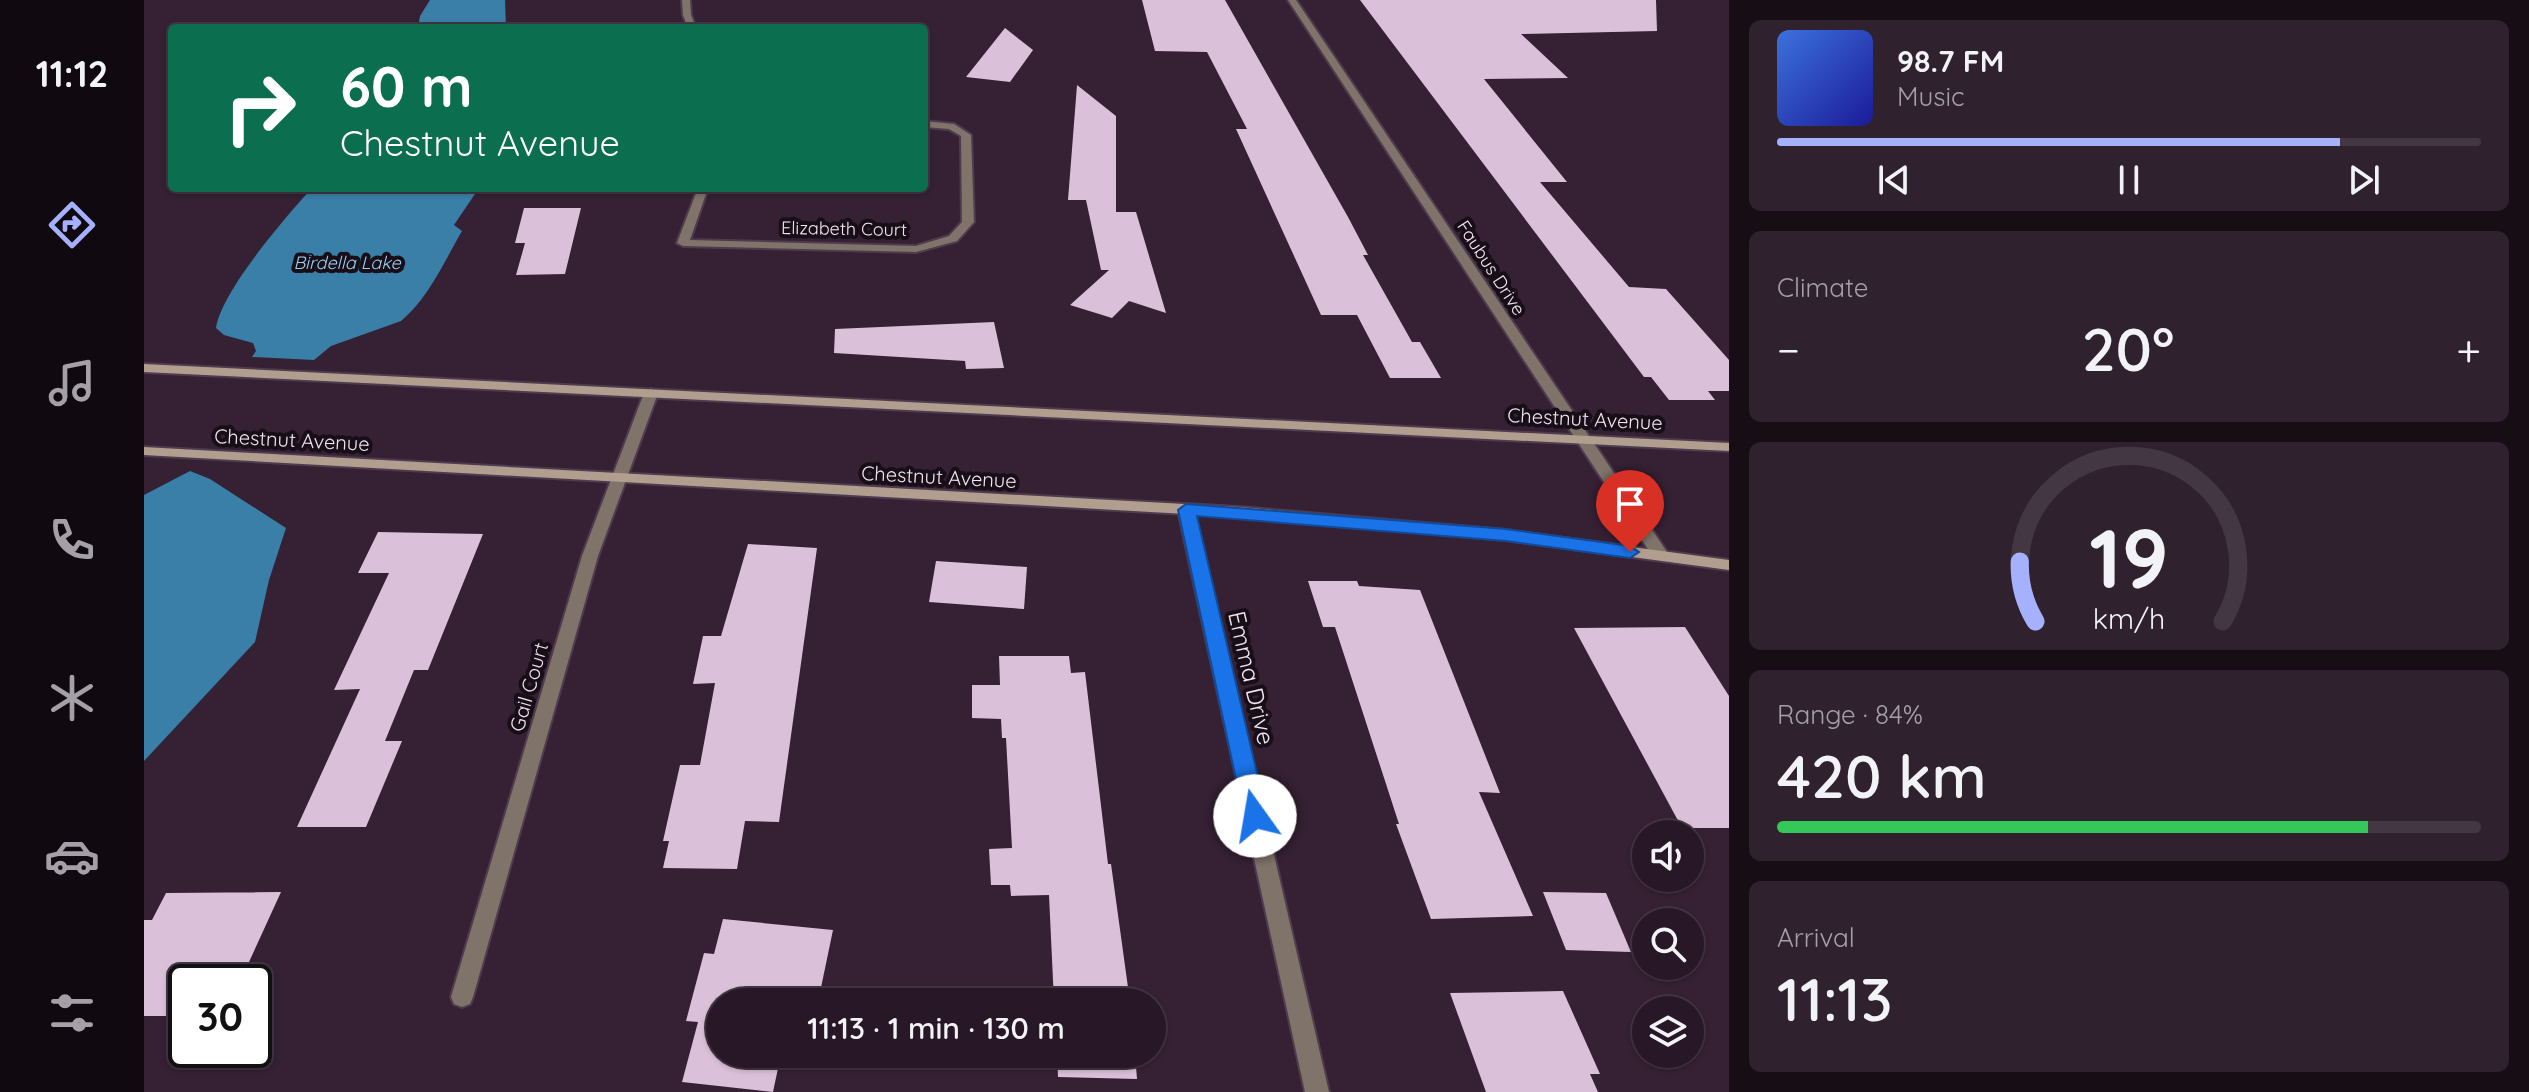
<!DOCTYPE html>
<meta charset="utf-8">
<style>
:root{--surface:#281827;--page:#30212f;--text:#f1f3f6;--muted:#a5a0a7;--line:#443744;--accent:#a5b1fc}
body{margin:0;font-family:Quicksand,sans-serif;background:var(--page);color:var(--text);height:100vh;display:flex;flex-direction:column;font-size:30px;white-space:nowrap}
*{box-sizing:border-box;margin:0}
p{font-size:26px;color:var(--muted)}
.icon{flex:none;width:44px;height:44px;fill:none;stroke:currentColor;stroke-width:2;stroke-linecap:round;stroke-linejoin:round}
.map{position:relative;flex:1;overflow:hidden}
.sheet{display:flex;flex-direction:column;gap:20px;padding:20px;background:#160d15;width:800px}
.sheet>*{flex:none}
.guide{position:absolute;left:24px;top:24px;width:760px;height:168px;border-radius:8px;box-shadow:0 2px 6px #0004,0 0 0 2px var(--line);background:#0b6e4f;color:#fff;overflow:hidden}
.fabs{position:absolute;left:1488px;top:820px;display:grid;gap:16px}
.fabs a{display:grid;place-items:center;width:72px;height:72px;border-radius:50%;background:var(--surface);box-shadow:0 2px 6px #0004,0 0 0 2px var(--line);font-size:40px}
.speed{position:absolute;left:24px;top:964px;display:flex;gap:16px;font-size:40px;font-weight:700;text-align:center}
.speed>*{display:grid;place-content:center;width:104px;height:104px;border-radius:50%;background:var(--surface);box-shadow:0 2px 6px #0004,0 0 0 2px var(--line);line-height:1}
.speed .limit{border:4px solid #111;border-radius:12px;background:#fff;color:#111}
.pin{position:absolute;display:grid;place-items:center;width:68px;height:68px;color:#fff;margin:-82px -34px;border-radius:50% 50% 50% 0;rotate:-45deg;box-shadow:0 0 8px #0007}
.pin .icon{rotate:45deg}
.me{position:absolute;width:88px;margin:-44px;rotate:347deg;stroke-linejoin:round;filter:drop-shadow(0 0 6px #0008)}
.turn{display:flex;align-items:center;gap:28px;height:168px;padding:0 40px;font-size:36px}
.turn .icon{width:104px;height:104px;stroke-width:2.5}
.turn b{display:block;font-size:56px;line-height:68px}
.big{font-size:60px;font-weight:600;line-height:1.1}
.sheet .widget{flex:1;display:flex;flex-direction:column;justify-content:center;gap:12px;min-width:0;padding:0 28px;border-radius:12px;background:var(--page)}
.sheet .dial{align-items:center;gap:0}
.dial svg{height:208px;overflow:visible;fill:none;stroke:var(--line);stroke-width:7;stroke-linecap:round;text-anchor:middle}
.dial text{fill:var(--text);stroke:none}
.song{display:flex;align-items:center;gap:24px}
.cover{width:96px;height:96px;border-radius:12px;background:linear-gradient(135deg,hsl(220 70% 55%),hsl(240 70% 35%))}
.played{height:8px;border-radius:4px;background:linear-gradient(90deg,var(--accent) 80%,var(--line) 80%)}
.keys{display:flex;justify-content:space-around;direction:ltr}
.heat{display:flex;justify-content:space-between;align-items:center;font-size:44px;direction:ltr}
.charge{height:12px;border-radius:6px;background:linear-gradient(90deg,#34c759 84%,var(--line) 0)}
.trip{position:absolute;left:562px;top:988px;width:460px;height:80px;border-radius:40px;background:var(--surface);box-shadow:0 2px 6px #0004,0 0 0 2px var(--line);font-weight:600;line-height:80px;text-align:center}
main{display:flex;flex:1;min-height:0}
.dock{display:flex;flex-direction:column;width:144px;justify-content:space-around;align-items:center;background:#100a10;color:var(--muted)}
.dock .icon{width:56px;height:56px}
.dock .on{color:var(--accent)}
.dock b{font-size:36px;color:var(--text)}
.map>svg:first-child{display:block}
.water{fill:#3a7fa7}
.building{fill:#dbc0d9}
.lines{fill:none;stroke-linecap:round;stroke-linejoin:round}
.street-casing{stroke:#4f3b4e;stroke-width:4}
.secondary-casing{stroke:#4f3b4e;stroke-width:4}
.street{fill:#7f736a;fill-rule:evenodd}
.secondary{fill:#b19e8f;fill-rule:evenodd}
.route{fill:#1a73e8;stroke:#114b97;stroke-width:2}
.labels{text-anchor:middle;stroke-width:8;stroke-linejoin:round;paint-order:stroke}
.far-street-label{font-size:18px;fill:#f2e4f1;stroke:#170e17}
.far-water-label{font-size:18px;font-style:italic;fill:#9bd1f4;stroke:#170e17}
.street-label{font-size:20px;fill:#f2e4f1;stroke:#170e17}
.near-street-label{font-size:24px;fill:#f2e4f1;stroke:#170e17}
</style>
<main>
<nav class="dock">
<b>11:12</b>
<svg class="icon on" aria-label="directions" viewBox="0 0 24 24"><path d="M12 3l9 9-9 9-9-9zM9 14v-3h6M13 9l2 2-2 2"/></svg>
<svg class="icon" aria-label="music" viewBox="0 0 24 24"><path d="M9 18V5l10-2v13"/><circle cx="6" cy="18" r="3"/><circle cx="16" cy="16" r="3"/></svg>
<svg class="icon" aria-label="phone" viewBox="0 0 24 24"><path d="M5 4h4l2 5-3 2q2 4 5 5l2-3 5 2v4C11 20 4 13 5 4z"/></svg>
<svg class="icon" aria-label="climate" viewBox="0 0 24 24"><path d="M12 3v18M4 7l16 10M4 17L20 7"/></svg>
<svg class="icon" aria-label="car" viewBox="0 0 24 24"><path d="M5 17H2v-5l4-1 3-4h7l3 4 3 1v5h-3M9 17h6M6 11h13"/><circle cx="7" cy="17" r="2"/><circle cx="17" cy="17" r="2"/></svg>
<svg class="icon" aria-label="filters" viewBox="0 0 24 24"><path d="M4 7h16M4 17h16"/><circle cx="9" cy="7" r="2"/><circle cx="15" cy="17" r="2"/></svg>
</nav>
<div class="map">
<svg width="1585" height="1092" viewBox="0 0 1585 1092">
<rect width="100%" height="100%" fill="#352034"/>
<g class="water">
<path d="M286,0H361L362,28H274L276,16Z"/>
<path d="M168,188H335L310,225L318,231C301,260 284,299 257,321L187,346L170,360L108,357L112,351L109,343L80,335L72,328C78,290 141,218 168,188Z"/>
<path d="M46,471L66,479L142,528L125,580L111,642L0,761V495Z"/>
</g>
<g class="building">
<path d="M998,0H1081L1204,217L1224,255H1219L1268,342H1276L1297,378H1246L1213,315H1177L1092,129H1103L1063,52L1011,51Z"/>
<path d="M1216,0H1512L1513,31L1377,34L1424,78L1340,79L1423,182H1396L1485,287L1522,289L1585,360V391H1564L1571,400H1525L1507,377H1500Z"/>
<path d="M861,28L889,50L866,82L822,77Z"/>
<path d="M933,85L972,116V212H992L1022,313L985,301L968,318L926,305L965,270H957L942,200H924Z"/>
<path d="M380,208H437L421,274L372,275L381,243H371Z"/>
<path d="M850,322L860,368L822,369L821,361L690,353L691,329Z"/>
<path d="M234,532L339,534L284,670H270L241,741H258L222,827H153L216,689L190,690L245,573H214Z"/>
<path d="M604,544L673,548L635,822L601,821L593,869L519,868L525,841H519L536,765H556L571,683L549,684L559,636H577Z"/>
<path d="M792,561L883,567L880,609L785,602Z"/>
<path d="M1164,581H1213L1215,586L1276,590L1356,793L1335,792L1389,916L1287,919L1252,824H1255L1191,627H1179Z"/>
<path d="M1541,627L1585,696V828H1538L1430,628Z"/>
<path d="M855,656H925L927,673L941,672L964,864H967L986,1002H910L905,895L867,896L866,885H847L845,849L868,848L862,738H858L857,719L828,718V685H856Z"/>
<path d="M137,892L105,962L65,963L56,982H42V1016H0V920H8L22,893Z"/>
<path d="M1399,892L1462,893L1487,952L1422,950Z"/>
<path d="M579,919L689,930L674,1002H576V1054H637L629,1092L538,1082L554,1022L542,1021L560,953L570,954Z"/>
<path d="M1419,991L1456,1074H1446L1454,1092H1342L1306,993Z"/>
<path d="M913,1054H991L993,1079L914,1077Z"/>
</g>
<g class="lines">
<g class="street-casing">
<g id="street">
<path d="M538,0H546L547,15L552,28H544L539,15Z"/>
<path d="M1144,0H1152L1523,552L1525,556L1523,560H1511Z"/>
<path d="M780,121L810,124L827,135L830,222L813,241L772,252L539,246L533,243L554,188H564L546,240L772,246L805,236L818,222L817,136L805,129L780,127Z"/>
<path d="M507,389L514,393L454,556L329,997L326,1004L318,1007L310,1004L307,997L438,556L500,393Z"/>
<path d="M1042,505L1050,510L1185,1092H1161L1034,510Z"/>
</g>
</g>
<g class="secondary-casing">
<g id="secondary">
<path d="M0,364L1585,443V451L0,372Z"/>
<path d="M0,447L1095,507L1362,530L1585,560V570L1362,540L1095,517L0,455Z"/>
</g>
</g>
<use href="#street" class="street"/>
<use href="#secondary" class="secondary"/>
</g>
<path class="route" d="M1042,504L1362,529L1486,546L1495,552L1486,558L1362,541L1053,516L1123,816L1119,823L1111,825L1103,823L1100,816L1034,510Z"/>
<g class="labels">
<g class="far-street-label">
<text transform="translate(700 229) rotate(1)" y="6">Elizabeth Court</text>
<text transform="translate(1347 268) rotate(57)" y="6">Faubus Drive</text>
</g>
<g class="far-water-label">
<text x="203" y="269">Birdella Lake</text>
</g>
<g class="street-label">
<text transform="translate(1441 419) rotate(3)" y="7">Chestnut Avenue</text>
<text transform="translate(148 440) rotate(3)" y="7">Chestnut Avenue</text>
<text transform="translate(795 477) rotate(3)" y="7">Chestnut Avenue</text>
<text transform="translate(385 687) rotate(-74)" y="7">Gail Court</text>
</g>
<g class="near-street-label">
<text transform="translate(1107 678) rotate(77)" y="8">Emma Drive</text>
</g>
</g>
</svg>
<div class="fabs">
<a><svg class="icon" aria-label="sound" viewBox="0 0 24 24"><path d="M4 9h4l5-4v14l-5-4H4zM17 9q2 3 0 6"/></svg></a>
<a><svg class="icon" aria-label="search" viewBox="0 0 24 24"><circle cx="10" cy="10" r="6"/><path d="M15 15l6 6"/></svg></a>
<a><svg class="icon" aria-label="layers" viewBox="0 0 24 24"><path d="M12 4l9 5-9 5-9-5zM3 14l9 5 9-5"/></svg></a>
</div>
<div class="speed"><div class="limit">30</div></div>
<div class="pin" style="left:1486px;top:552px;background:#d93025"><svg class="icon" aria-label="arrive" viewBox="0 0 24 24"><path d="M6 21V4h12l-3 4 3 4H6"/></svg></div>
<svg class="me" style="left:1111px;top:816px" viewBox="-20 -20 40 40"><circle r="19" fill="#fff"/><path d="M0-13L10 11 0 6-10 11z" fill="#1a73e8"/></svg>
<div class="trip">11:13 · 1 min · 130 m</div>
<div class="guide">
<div class="turn"><svg class="icon" aria-label="right" viewBox="0 0 24 24"><path d="M7 20v-9h11M14 6l5 5-5 5"/></svg><div><b>60 m</b>Chestnut Avenue</div></div>
</div>
</div>
<section class="sheet">
<div class="widget">
<div class="song"><i class="cover"></i><div><b>98.7 FM</b><p>Music</p></div></div>
<div class="played"></div>
<div class="keys"><svg class="icon" aria-label="previous" viewBox="0 0 24 24"><path d="M18 5L8 12l10 7zM5 5v14"/></svg><svg class="icon" aria-label="pause" viewBox="0 0 24 24"><path d="M8 5v14M16 5v14"/></svg><svg class="icon" aria-label="next" viewBox="0 0 24 24"><path d="M6 5l10 7-10 7zM19 5v14"/></svg></div>
</div>
<div class="widget"><p>Climate</p>
<div class="heat"><a>−</a><b class="big">20°</b><a>+</a></div>
</div>
<div class="widget dial"><svg viewBox="0 0 100 80">
<path d="M14 69A42 42 0 1 1 86 69"/>
<path d="M14 69A42 42 0 0 1 8 46" stroke="#a5b1fc"/>
<text x="50" y="56" font-size="32" font-weight="700">19</text>
<text x="50" y="72" font-size="11">km/h</text>
</svg></div>
<div class="widget"><p>Range · 84%</p><b class="big">420 km</b><div class="charge"></div></div>
<div class="widget"><p>Arrival</p><b class="big">11:13</b></div>
</section>
</main>
